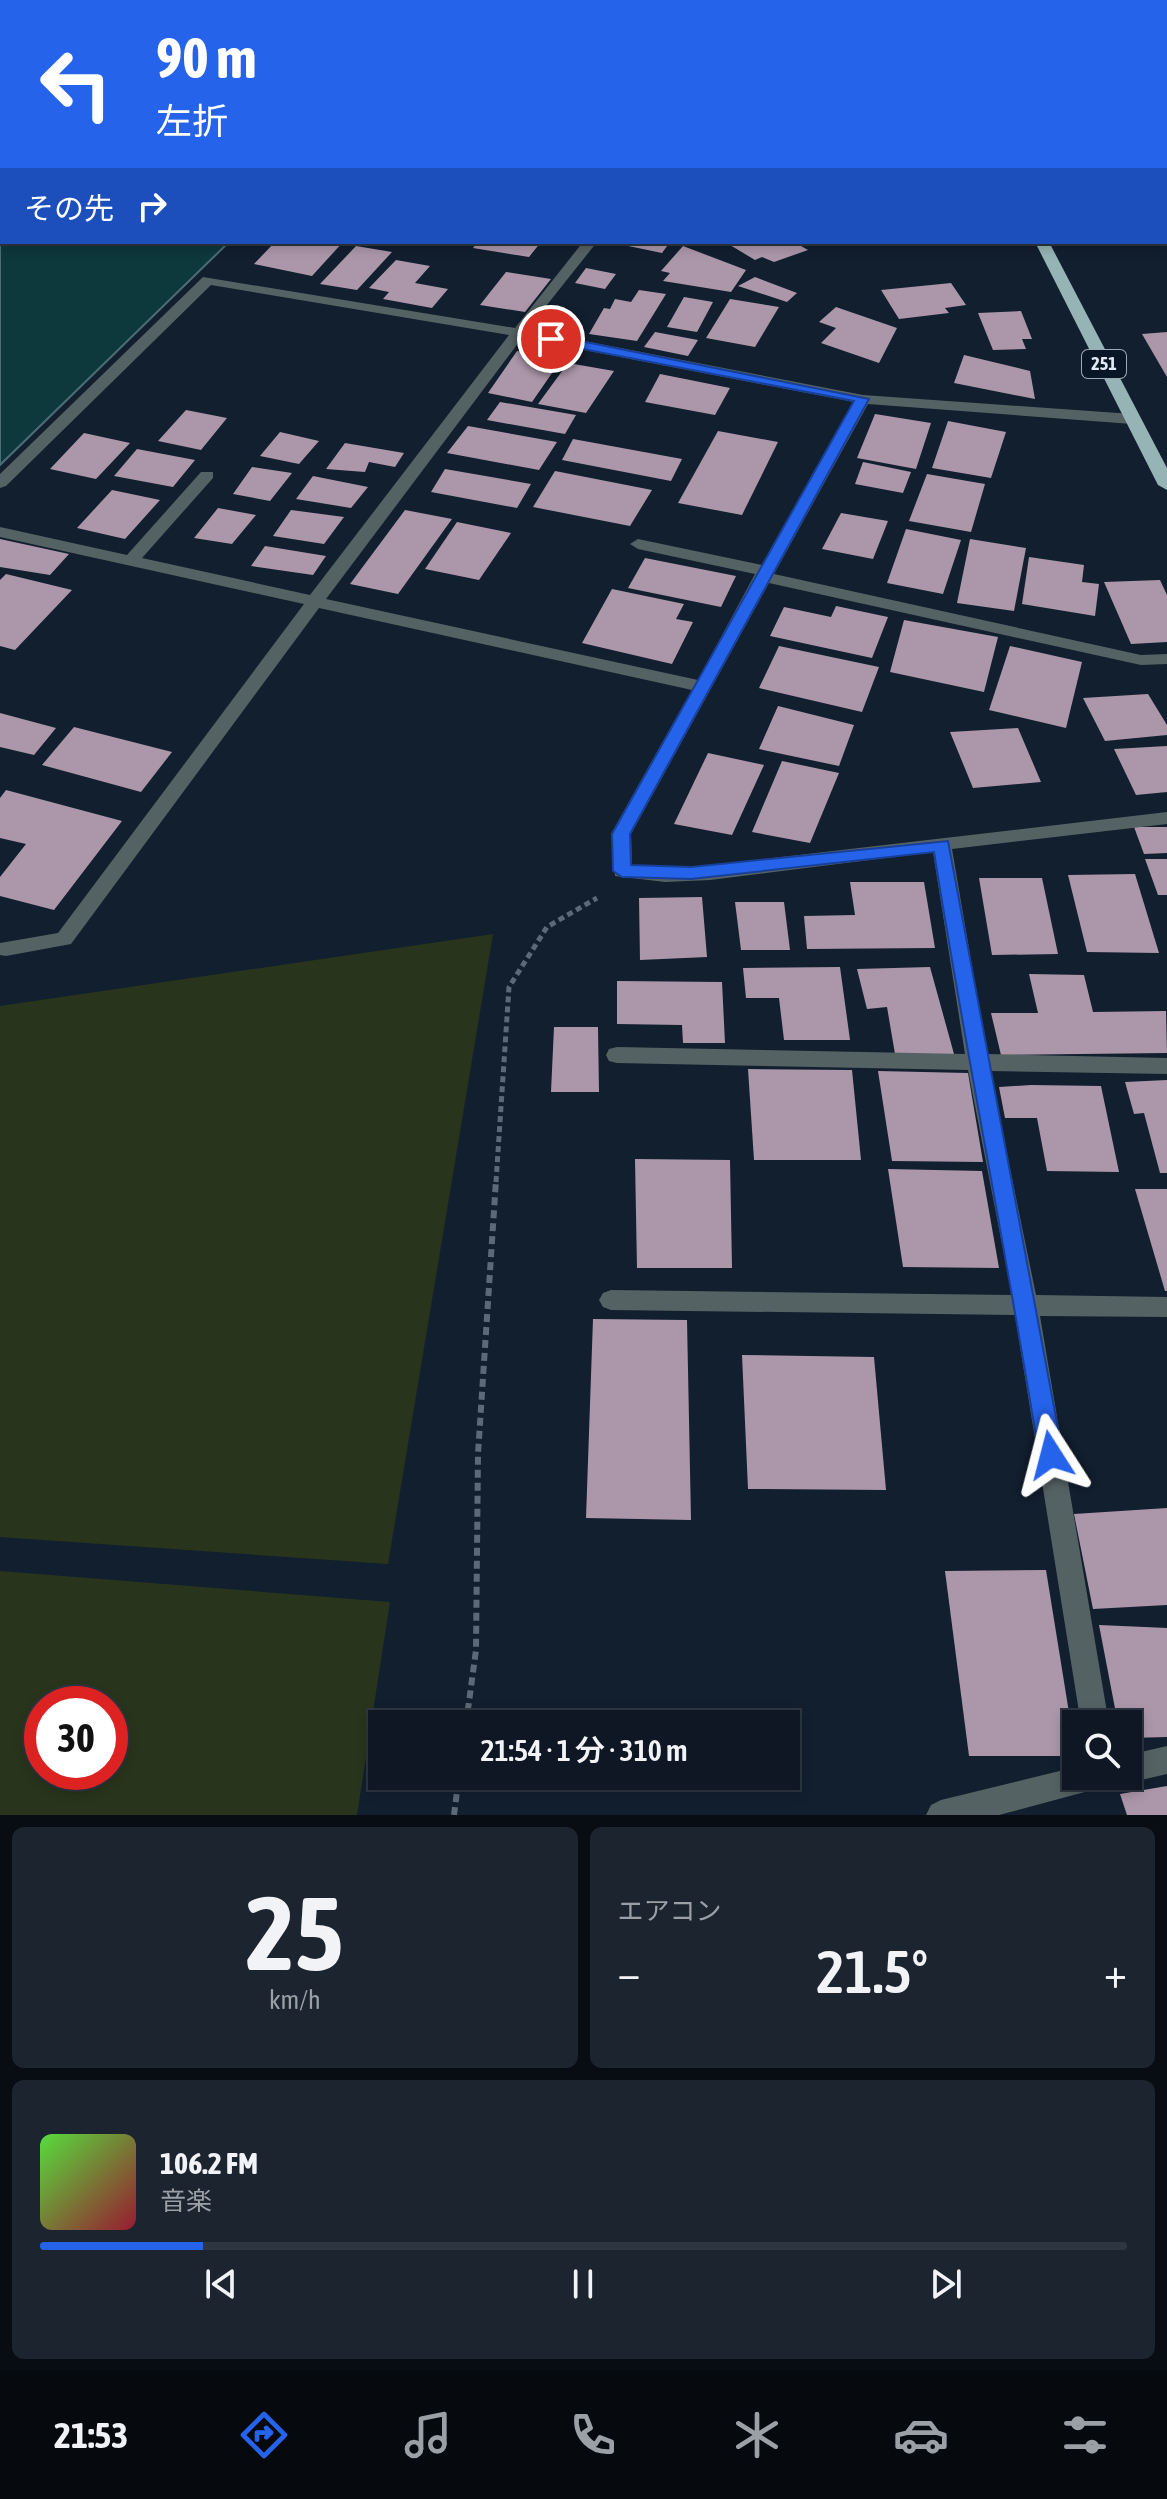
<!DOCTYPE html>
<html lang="ja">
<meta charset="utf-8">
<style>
:root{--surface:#0e1723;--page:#1c2430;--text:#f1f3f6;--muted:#9b9fa6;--line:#2e3641;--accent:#2563eb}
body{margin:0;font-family:"Asap Condensed","Noto Sans JP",sans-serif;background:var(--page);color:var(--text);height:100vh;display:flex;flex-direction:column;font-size:30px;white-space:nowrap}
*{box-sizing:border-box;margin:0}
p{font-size:26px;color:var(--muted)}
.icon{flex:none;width:44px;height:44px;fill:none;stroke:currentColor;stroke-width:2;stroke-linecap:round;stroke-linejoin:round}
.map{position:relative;height:1815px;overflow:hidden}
.side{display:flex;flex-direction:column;gap:12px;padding:12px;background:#080d13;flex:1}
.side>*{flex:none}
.guide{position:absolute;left:0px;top:0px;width:1168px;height:244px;box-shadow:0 4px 12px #0003,0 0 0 2px var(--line);background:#2563eb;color:#fff;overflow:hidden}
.controls{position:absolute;left:1062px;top:1710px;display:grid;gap:16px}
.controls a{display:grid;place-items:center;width:80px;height:80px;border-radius:0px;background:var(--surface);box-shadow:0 4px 12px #0003,0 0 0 2px var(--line);font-size:40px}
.speed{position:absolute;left:24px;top:1686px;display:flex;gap:16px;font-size:40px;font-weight:700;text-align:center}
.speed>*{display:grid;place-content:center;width:104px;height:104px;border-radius:50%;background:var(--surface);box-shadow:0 4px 12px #0003,0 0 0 2px var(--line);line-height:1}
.speed .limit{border:12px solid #d22;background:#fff;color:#111}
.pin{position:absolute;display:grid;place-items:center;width:68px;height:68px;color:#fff;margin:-34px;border:4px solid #fff;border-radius:50%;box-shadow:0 2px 8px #0007}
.me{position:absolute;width:88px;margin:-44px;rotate:351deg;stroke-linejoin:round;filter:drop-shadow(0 0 6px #0008)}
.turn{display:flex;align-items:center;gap:28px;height:168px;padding:0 24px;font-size:36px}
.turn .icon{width:104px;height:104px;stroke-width:2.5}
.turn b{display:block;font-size:56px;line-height:68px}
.then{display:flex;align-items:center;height:76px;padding:0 24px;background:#0003;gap:16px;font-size:30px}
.big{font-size:60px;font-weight:600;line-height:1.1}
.side .tile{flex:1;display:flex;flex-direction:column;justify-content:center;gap:12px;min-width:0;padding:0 28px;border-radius:12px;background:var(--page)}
.side .dial{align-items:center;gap:0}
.dial b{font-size:104px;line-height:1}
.song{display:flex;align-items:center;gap:24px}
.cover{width:96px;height:96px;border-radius:12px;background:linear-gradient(135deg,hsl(110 70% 55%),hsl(350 70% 35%))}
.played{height:8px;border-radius:4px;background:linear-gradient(90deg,var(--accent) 15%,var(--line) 15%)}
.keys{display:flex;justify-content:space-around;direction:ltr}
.heat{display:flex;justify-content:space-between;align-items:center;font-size:44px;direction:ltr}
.side .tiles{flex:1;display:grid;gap:12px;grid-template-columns:1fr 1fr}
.tile:last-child{grid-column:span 2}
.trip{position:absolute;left:368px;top:1710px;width:432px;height:80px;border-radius:0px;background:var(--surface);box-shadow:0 4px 12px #0003,0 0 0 2px var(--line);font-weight:600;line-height:80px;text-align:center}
.dock{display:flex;height:128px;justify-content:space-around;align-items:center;background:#06090e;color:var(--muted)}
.dock .icon{width:56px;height:56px}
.dock .selected{color:var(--accent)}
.dock b{font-size:36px;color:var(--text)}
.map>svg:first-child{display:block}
.green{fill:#28351c;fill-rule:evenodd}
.water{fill:#0d383c;stroke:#4c6d74;stroke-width:2}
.building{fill:#ac97aa}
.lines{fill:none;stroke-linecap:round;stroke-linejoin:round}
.path-far1{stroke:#5e6978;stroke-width:5;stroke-dasharray:6 4;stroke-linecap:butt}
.path{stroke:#5e6978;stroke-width:6;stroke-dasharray:8 5;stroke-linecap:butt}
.service{stroke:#556263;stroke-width:20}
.minor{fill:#556263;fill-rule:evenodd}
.trunk{fill:#96b4b6;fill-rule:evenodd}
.route{fill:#2563eb;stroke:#184099;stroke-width:2}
.labels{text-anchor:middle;stroke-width:8;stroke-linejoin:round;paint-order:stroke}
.shield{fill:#091625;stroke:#a0aab7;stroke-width:2}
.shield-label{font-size:18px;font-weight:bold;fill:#e0e9f5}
</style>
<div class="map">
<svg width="1167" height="1815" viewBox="0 0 1167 1815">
<rect width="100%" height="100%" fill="#121f2f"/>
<g class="green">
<path d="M470,0H833L467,2Z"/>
<path d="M493,934L388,1564L0,1537V1006Z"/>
<path d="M0,1571L390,1602L357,1815H0ZM110,1704V1772H42V1704Z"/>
</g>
<path class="water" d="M0,0H422L2,2V242H229L0,465Z"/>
<g class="building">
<path d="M275,242H343L312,276L254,264Z"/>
<path d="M478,242H541L529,257L473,248Z"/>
<path d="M609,242H670L662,253Z"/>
<path d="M725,242H794L808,250L774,262L762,257L755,260Z"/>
<path d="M356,246L392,252L357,290L320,284Z"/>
<path d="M683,246L746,270L731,292L663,281L670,273L661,271Z"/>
<path d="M396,260L430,266L415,283L448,289L432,308L383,299L389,292L369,288Z"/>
<path d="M586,268L616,274L605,289L575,283Z"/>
<path d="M506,272L551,279L525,312L480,305Z"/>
<path d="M755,277L797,293L787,302L738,286Z"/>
<path d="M951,283L966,305L945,308L949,313L899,319L881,290Z"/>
<path d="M639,290L666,294L637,341L589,334L604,308L610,309L615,299L631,302Z"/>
<path d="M684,297L713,302L697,332L667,327Z"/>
<path d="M730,299L779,307L755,347L706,338Z"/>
<path d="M836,307L897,328L879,363L821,343L836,328L819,322Z"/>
<path d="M1021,311L1032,339H1022L1026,349L993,350L978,313Z"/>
<path d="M655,332L698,340L688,356L644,347Z"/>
<path d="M1167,332V377L1142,334Z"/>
<path d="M517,351L561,360L532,402L488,393Z"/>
<path d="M964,355L1030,371L1035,399L954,383Z"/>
<path d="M568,363L614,371L586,413L538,404Z"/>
<path d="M660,374L730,388L715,415L645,402Z"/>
<path d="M500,402L576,415L565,434L487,420Z"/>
<path d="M186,410L227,418L201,450L158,441Z"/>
<path d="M875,414L931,423L916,469L857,458Z"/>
<path d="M948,421L1006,432L991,478L932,468Z"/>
<path d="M468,426L557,442L539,470L447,453Z"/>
<path d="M718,431L778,442L742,515L678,503Z"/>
<path d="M280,432L319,441L299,464L260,456Z"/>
<path d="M84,433L130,443L96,479L50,469Z"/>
<path d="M573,439L682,459L671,481L562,460Z"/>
<path d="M345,443L404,453L395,467L369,462L365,472L326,469Z"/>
<path d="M137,449L195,460L173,487L114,476Z"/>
<path d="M863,462L911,472L903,493L855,484Z"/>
<path d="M252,467L292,473L270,501L233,494Z"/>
<path d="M445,469L531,484L517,508L431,492Z"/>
<path d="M555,471L652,490L630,526L533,507Z"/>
<path d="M927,474L985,484L971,532L909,521Z"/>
<path d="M313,476L368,487L351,508L296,499Z"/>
<path d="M112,490L160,500L125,539L77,528Z"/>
<path d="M218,508L256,515L232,544L194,538Z"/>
<path d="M291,510L344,517L324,544L273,536Z"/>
<path d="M405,510L452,519L398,594L350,584Z"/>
<path d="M841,513L888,521L873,559L822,549Z"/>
<path d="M457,522L511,533L479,580L425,569Z"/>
<path d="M906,529L961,540L943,594L887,583Z"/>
<path d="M0,539L69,554L50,575L0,567Z"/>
<path d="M970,539L1026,548L1014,611L957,603Z"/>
<path d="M265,546L326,556L313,575L251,566Z"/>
<path d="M1029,557L1084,565L1082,582L1099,584L1095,616L1022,604Z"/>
<path d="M645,558L736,576L721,607L628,588Z"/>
<path d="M6,574L72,590L15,650L0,646V580Z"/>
<path d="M1160,580L1167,595V642L1131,644L1104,582Z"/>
<path d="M612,589L684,604L676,619L693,622L672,664L582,643Z"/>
<path d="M836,606L888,617L872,658L770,636L784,607L831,617Z"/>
<path d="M904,620L998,637L984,692L890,672Z"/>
<path d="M779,646L879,667L862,712L759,688Z"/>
<path d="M1010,646L1082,662L1066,728L989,710Z"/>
<path d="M1148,694L1167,725V735L1105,741L1083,698Z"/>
<path d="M778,706L854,725L839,766L759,749Z"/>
<path d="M0,713L56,728L34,755L0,747Z"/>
<path d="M74,727L172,752L141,792L42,765Z"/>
<path d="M1018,728L1041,782L973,788L950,732Z"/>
<path d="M1167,746V792L1136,795L1114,749Z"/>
<path d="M708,753L764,765L732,835L674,824Z"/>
<path d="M782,761L839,773L810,843L752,832Z"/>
<path d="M6,790L122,821L54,910L0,896V877L26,844L0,838V798Z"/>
<path d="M1134,827H1167V853L1144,854Z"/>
<path d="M1145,859H1167V895H1158Z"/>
<path d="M1135,874L1159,953L1087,952L1068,875Z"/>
<path d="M979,878H1042L1058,954L992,955Z"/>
<path d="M850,882H924L935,948L807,949L804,916L855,915Z"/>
<path d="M702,897L707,957L640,960L639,898Z"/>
<path d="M735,902H784L790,950H741Z"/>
<path d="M840,967L850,1040H784L779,998H746L743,968Z"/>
<path d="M930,967L954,1054H895L887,1007L867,1009L857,969Z"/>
<path d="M1029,974L1084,975L1093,1012L1166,1011L1167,1053L1001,1055L991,1013H1038Z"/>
<path d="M617,981L722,982L725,1043H683L682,1025L617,1024Z"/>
<path d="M554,1027H598L599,1092H551Z"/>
<path d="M748,1069L852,1070L861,1160H754Z"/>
<path d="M878,1071L968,1073L983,1162L892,1161Z"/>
<path d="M1167,1080V1173H1160L1144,1113L1134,1114L1125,1082Z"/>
<path d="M1031,1085L1101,1086L1119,1172L1047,1171L1037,1118H1005L999,1087Z"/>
<path d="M635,1159L730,1160L732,1268H637Z"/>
<path d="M888,1169L982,1171L999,1268L903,1267Z"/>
<path d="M1135,1189H1167V1291H1165Z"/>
<path d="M593,1319L687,1320L691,1520L586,1518Z"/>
<path d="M742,1355L874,1357L886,1490L748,1489Z"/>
<path d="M1167,1508V1605L1093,1609L1074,1514Z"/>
<path d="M1046,1570L1076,1756H969L945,1571Z"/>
<path d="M1099,1625L1167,1628V1737L1128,1738V1724H1118Z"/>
<path d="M1167,1786V1815H1127L1120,1794Z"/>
</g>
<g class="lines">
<path class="path-far1" d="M496,1182L509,987L547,927L597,898"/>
<g class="path">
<path d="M466,1724L476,1650L478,1454L496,1180"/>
<path d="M454,1815L459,1776"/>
</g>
<path class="service" d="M427,2L429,0"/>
<g class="minor">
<path d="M583,242H597L527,330L863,395L1132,414L1140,419L1132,424L868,404L774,574L1141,655L1167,654V664L1141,665L769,583L631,834L632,866L688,868L1167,812V824L952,849L987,1054L1167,1058V1074L990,1071L1036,1295L1167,1297V1317L1040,1316L1109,1724H1081L1015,1315L611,1310L603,1307L599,1300L603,1293L611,1290L1012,1295L968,1070L617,1063L609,1061L606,1055L609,1049L617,1047L965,1054L933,852L710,880L665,882L615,876L611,834L692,690L319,608L71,944L6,956L0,955V943L58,933L304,604L0,537V527L127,555L201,472H213V478L142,558L310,595L509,335L211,285L6,486L0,488V474L203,277L515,328ZM522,338L854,402L762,565L638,539L630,544L638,549L755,574L698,680L326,599Z"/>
<path d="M1167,1746V1774L1128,1783L1118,1779L1117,1776H1128V1755Z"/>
<path d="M1076,1767V1776H1111L1107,1786L999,1815H926L931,1805L941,1800Z"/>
</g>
<g class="trunk">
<rect x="921" y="0" width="12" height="2"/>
<path d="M1035,242H1049L1167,468V490L1158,485Z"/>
</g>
</g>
<path class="route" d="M551,335L869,399L630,834L631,865L691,867L948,841L1063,1455L1059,1463L1051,1466L1043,1463L1039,1455C1007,1254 966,1054 934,852L691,879L622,877L613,871L612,834L854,401L546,342V336Z"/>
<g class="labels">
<rect class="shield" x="1082" y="350" width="44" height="28" rx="6"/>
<g class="shield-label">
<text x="1104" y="370">251</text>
</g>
</g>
</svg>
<div class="controls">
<a><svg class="icon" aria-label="search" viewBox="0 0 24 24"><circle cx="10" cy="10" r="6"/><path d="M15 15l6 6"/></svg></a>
</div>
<div class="speed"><div class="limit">30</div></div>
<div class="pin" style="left:551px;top:339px;background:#d93025"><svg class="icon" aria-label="arrive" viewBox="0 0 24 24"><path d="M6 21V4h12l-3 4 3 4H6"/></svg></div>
<svg class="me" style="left:1051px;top:1455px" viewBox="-20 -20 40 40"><path d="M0-17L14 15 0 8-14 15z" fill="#2563eb" stroke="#fff" stroke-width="4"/></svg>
<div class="trip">21:54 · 1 分 · 310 m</div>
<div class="guide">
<div class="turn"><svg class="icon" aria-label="left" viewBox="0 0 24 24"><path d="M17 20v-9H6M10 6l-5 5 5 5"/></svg><div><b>90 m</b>左折</div></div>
<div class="then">その先<svg class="icon" aria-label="right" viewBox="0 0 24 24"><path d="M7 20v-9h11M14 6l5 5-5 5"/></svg></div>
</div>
</div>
<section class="side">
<div class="tiles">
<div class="tile dial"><b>25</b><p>km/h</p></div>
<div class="tile"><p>エアコン</p>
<div class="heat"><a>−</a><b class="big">21.5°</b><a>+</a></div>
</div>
<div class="tile">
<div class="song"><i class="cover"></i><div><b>106.2 FM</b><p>音楽</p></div></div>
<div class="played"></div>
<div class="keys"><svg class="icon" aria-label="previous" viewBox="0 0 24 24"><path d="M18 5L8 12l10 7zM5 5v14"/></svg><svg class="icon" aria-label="pause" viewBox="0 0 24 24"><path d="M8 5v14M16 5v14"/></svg><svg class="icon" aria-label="next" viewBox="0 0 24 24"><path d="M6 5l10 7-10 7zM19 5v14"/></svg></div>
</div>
</div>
</section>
<nav class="dock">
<b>21:53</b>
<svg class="icon selected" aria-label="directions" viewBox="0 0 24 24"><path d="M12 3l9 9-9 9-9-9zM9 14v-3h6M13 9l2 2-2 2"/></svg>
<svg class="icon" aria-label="music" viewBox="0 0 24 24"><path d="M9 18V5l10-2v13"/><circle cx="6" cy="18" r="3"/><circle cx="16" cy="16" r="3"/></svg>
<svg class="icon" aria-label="phone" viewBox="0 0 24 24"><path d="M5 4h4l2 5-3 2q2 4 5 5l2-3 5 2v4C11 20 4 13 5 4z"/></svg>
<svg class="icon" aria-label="climate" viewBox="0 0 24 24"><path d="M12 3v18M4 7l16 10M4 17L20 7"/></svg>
<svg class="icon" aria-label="car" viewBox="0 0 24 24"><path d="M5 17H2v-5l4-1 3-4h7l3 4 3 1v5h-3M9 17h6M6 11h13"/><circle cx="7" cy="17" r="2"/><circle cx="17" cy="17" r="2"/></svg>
<svg class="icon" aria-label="filters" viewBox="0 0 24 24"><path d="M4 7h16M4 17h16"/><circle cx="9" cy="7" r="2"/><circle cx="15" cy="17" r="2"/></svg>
</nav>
